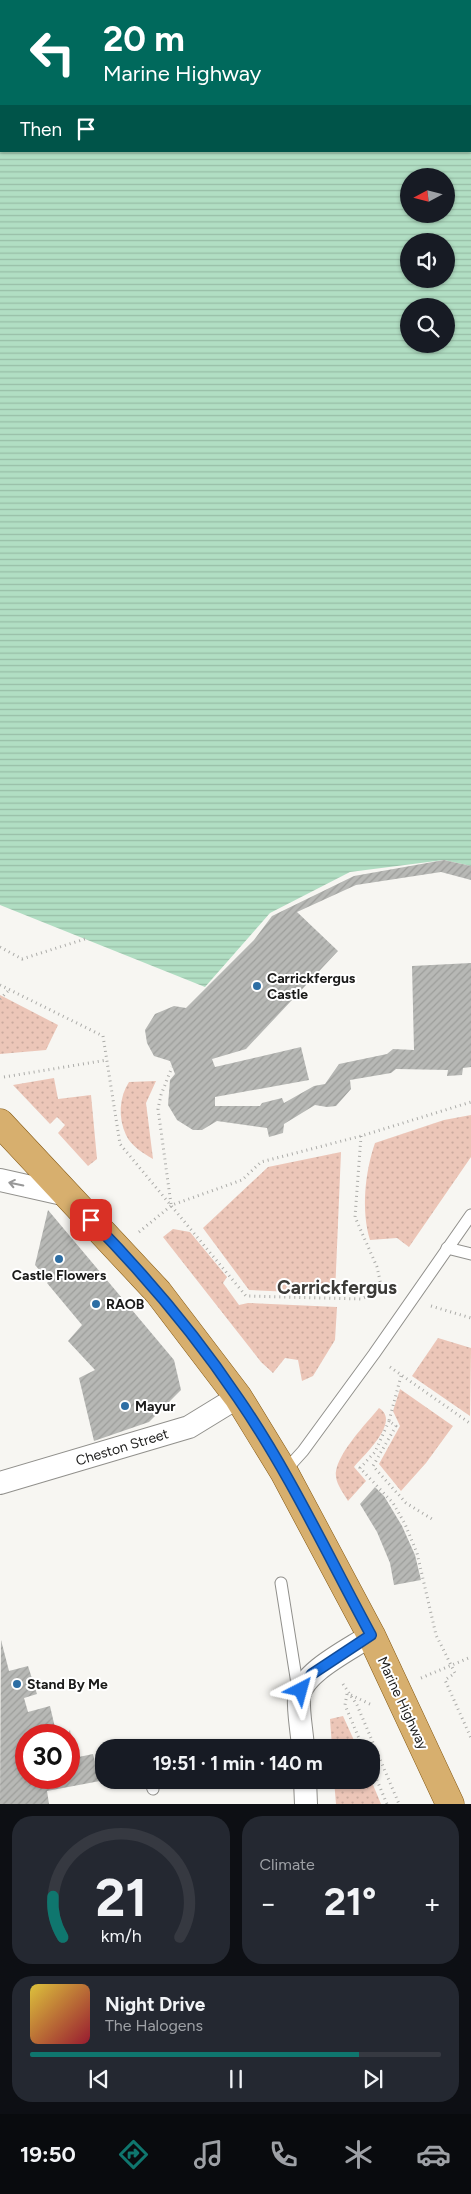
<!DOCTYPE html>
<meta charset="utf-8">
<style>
:root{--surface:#171b24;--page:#242831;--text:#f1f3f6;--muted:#9ea1a6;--line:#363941;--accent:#0f766e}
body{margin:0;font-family:Figtree,sans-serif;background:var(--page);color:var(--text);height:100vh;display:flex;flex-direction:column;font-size:19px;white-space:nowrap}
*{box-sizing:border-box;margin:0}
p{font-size:16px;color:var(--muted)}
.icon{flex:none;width:28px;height:28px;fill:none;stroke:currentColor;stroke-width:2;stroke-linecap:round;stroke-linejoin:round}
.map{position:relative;height:1804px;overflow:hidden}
.details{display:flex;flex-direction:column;gap:12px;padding:12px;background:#0d0f14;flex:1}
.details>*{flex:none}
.top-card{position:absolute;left:0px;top:0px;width:471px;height:152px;box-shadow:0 1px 4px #0004;background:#00695c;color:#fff;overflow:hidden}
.needle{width:32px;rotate:263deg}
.controls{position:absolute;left:400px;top:168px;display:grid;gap:10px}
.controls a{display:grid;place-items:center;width:55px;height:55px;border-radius:50%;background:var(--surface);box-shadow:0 1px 4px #0004;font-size:25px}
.speed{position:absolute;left:15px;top:1724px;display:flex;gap:10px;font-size:25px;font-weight:700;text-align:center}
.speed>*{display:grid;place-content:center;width:65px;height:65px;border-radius:50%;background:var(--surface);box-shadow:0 1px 4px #0004;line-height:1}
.speed .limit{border:8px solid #d22;background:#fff;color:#111}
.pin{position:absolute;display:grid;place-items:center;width:42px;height:42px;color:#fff;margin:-21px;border-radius:10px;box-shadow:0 2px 8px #0006}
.me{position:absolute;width:55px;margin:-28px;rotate:39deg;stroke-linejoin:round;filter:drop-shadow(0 0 4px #0008)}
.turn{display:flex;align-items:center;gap:18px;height:105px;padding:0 20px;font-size:22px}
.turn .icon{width:65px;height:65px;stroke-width:2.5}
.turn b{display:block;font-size:35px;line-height:42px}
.then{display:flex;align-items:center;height:48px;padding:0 20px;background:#0003;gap:10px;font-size:19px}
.big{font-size:38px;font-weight:700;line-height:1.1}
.details .card{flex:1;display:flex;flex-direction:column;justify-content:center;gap:8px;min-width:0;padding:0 18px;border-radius:20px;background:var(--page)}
.details .dial{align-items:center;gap:0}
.dial svg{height:130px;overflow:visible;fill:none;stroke:var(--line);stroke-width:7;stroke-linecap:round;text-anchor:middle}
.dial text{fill:var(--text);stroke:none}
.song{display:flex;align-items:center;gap:15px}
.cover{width:60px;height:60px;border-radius:8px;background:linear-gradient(135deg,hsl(50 70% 55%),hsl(350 70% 35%))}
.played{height:5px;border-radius:2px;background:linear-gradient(90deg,var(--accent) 80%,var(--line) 80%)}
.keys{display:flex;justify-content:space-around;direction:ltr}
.heat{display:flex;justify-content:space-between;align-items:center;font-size:28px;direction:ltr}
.details .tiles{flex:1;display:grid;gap:12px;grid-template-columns:1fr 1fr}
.card:last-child{grid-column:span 2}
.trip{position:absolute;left:95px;top:1739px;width:285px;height:50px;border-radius:20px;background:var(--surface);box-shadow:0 1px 4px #0004;font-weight:700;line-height:50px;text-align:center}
.tab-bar{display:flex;height:80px;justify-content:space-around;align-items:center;background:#090b0e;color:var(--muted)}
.tab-bar .icon{width:35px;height:35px}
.tab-bar .on{color:var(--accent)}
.tab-bar b{font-size:22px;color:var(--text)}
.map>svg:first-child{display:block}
.grass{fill:url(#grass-dots)}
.water{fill:url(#water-rules);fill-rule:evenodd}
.building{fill:url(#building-hatch);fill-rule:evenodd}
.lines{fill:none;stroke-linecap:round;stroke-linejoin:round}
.service-casing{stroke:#91908c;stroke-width:13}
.minor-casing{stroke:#91908c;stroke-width:24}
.primary-casing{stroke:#845812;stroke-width:29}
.path{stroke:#acaca9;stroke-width:3;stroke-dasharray:1 4;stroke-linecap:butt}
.service{stroke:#fff;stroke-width:11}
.minor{stroke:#fff;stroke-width:22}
.primary{stroke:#d7af6e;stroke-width:28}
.oneway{stroke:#989898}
.route-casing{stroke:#114b97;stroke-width:12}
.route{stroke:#1a73e8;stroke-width:9}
.poi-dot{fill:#2d6ea4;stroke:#fff;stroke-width:2}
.labels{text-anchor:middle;stroke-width:4;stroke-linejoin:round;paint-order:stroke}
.poi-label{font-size:14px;font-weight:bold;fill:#1b1b1a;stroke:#fff;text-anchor:start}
.street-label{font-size:14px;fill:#1b1b1a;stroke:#fff}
.district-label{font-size:19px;font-weight:bold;fill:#3b3a37;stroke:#fff}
</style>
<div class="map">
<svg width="471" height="1804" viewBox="0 0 471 1804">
<defs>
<pattern id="grass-dots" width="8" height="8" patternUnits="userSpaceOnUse" patternTransform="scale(1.25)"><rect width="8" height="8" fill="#ecc6b8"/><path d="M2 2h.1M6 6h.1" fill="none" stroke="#caaa9e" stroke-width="1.8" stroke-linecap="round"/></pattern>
<pattern id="water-rules" width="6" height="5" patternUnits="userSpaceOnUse" patternTransform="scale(1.25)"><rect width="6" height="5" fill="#b1dec3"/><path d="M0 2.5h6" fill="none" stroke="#98bea7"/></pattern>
<pattern id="building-hatch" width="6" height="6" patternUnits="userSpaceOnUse" patternTransform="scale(1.25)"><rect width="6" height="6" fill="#b7b8b5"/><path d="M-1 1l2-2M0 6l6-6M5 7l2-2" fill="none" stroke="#9d9e9b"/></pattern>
</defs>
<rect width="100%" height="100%" fill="#f7f6f2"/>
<g class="grass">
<path d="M0,995L58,1025L46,1050L0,1054Z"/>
<path d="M54,1078L58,1099L91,1095L97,1159L88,1166L58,1133L65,1125L57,1117L50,1124L13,1085Z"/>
<path d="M156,1081L146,1103L153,1159C143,1153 131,1146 126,1135C118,1118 119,1097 129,1082Z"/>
<path d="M471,1115V1157L409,1247L397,1238L370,1240C361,1210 365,1172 375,1143L444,1120Z"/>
<path d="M341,1152L335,1294L249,1290L203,1228L268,1167Z"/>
<path d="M173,1229L190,1232L227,1277L223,1283L239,1305L248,1303L337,1307L335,1340L313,1376L302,1381L298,1360L285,1358L273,1373L261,1362L163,1237Z"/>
<path d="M438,1338L471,1348L470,1416L412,1376Z"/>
<path d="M400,1389L453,1426L426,1463L401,1491L379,1464L400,1426L393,1411Z"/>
<path d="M379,1408C401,1421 365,1454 354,1467L366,1481L348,1501C344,1494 337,1485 336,1477C333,1457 367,1423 379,1408Z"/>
<path d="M343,1716L357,1747H332L330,1719Z"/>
<path d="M334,1780H371L381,1804H336Z"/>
</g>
<path class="water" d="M0,0H471V866L444,860L350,872L270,913L205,987L0,905ZM1,1H470V151H1ZM409,176H446V214H409ZM409,241H446V279H409ZM409,306H446V344H409Z"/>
<g class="building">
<path d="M444,860L471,866V880L441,872L356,885L297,912L338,951L246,1049L212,1059L215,1067L301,1047L309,1080L215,1097V1106H260L262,1103L282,1098L284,1103L314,1086L325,1084L339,1064L387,1054L393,1049L414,1050L412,966L471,963V1067L463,1068L462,1075L447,1076L448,1070L396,1069L391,1073L350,1080L351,1089L336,1106L327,1107L315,1105L284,1124L283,1133L269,1137L267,1128L217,1121L202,1130H193L177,1120L168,1105L170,1080L175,1074L170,1061L154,1056L147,1043L145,1030L155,1014L174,1006L186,1008L254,940L272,916L354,876Z"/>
<path d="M48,1210L174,1360L181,1390L149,1422L94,1441L79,1378L95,1370L68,1341L82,1325L47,1283L49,1281L35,1265Z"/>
<path d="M375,1487L384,1496L402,1526L415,1555L421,1580L394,1585L390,1563L377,1532L360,1504Z"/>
<path d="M1,1640L9,1671L28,1666L37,1694L24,1698L28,1712L50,1706L56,1732H69L70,1730L74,1758L93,1754L100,1781L47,1791L49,1804H0ZM26,1735H69V1778H26Z"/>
</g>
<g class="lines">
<g class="service-casing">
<g id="service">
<path d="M447,1248L471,1254"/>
<path d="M284,1472L303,1451L374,1354L471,1215"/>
<path d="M281,1583L298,1690"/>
<path d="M150,1780L153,1789"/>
</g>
</g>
<g class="minor-casing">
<g id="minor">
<path d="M0,1180L67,1195"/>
<path d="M0,1483L189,1427L238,1397"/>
<path d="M303,1748C302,1731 298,1713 299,1697C302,1672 351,1649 371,1635"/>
<path d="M305,1780L306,1804"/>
</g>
</g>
<g class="primary-casing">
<path id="primary" d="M0,1123L158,1292L238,1397L284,1472L371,1635L450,1804"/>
</g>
<g class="path">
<path d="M0,947L22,959L85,939"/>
<path d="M0,985L103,1036L120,1144L246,1296L361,1299L382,1290L392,1293"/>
<path d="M0,999L10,989"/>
<path d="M4,1077L107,1060"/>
<path d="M361,1136L355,1217L377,1267L382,1290"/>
<path d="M171,1204L158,1109L161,1095L172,1067"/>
<path d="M139,1232L172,1205L242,1180L261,1162L361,1136L471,1102"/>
<path d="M431,1306L471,1318"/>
<path d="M390,1367L471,1424"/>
<path d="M401,1376L389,1421L396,1426L373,1466L406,1503L432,1519"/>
<path d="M389,1421L375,1452L360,1468L393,1503L405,1524L417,1553L436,1635L455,1673L445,1680L471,1738"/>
<path d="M421,1678L471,1657"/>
<path d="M343,1684L357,1705L399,1804"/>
<path d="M347,1694L345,1705L363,1748"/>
<path d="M351,1695L372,1705"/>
<path d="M371,1766L387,1804"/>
</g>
<use href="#service" class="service"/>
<use href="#minor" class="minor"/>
<use href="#primary" class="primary"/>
</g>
<defs><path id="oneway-shaft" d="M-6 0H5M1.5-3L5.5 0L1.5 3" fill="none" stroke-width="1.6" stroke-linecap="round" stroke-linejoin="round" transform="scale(1.25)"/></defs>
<use class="oneway" href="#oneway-shaft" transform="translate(16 1184) rotate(-168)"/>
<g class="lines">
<g class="route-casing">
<path id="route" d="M91,1220C144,1274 195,1334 238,1398C289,1472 328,1556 371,1635L312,1674L301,1690"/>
</g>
<use href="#route" class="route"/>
</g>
<g class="poi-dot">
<circle cx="257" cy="986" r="5"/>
<circle cx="59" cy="1259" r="5"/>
<circle cx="96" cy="1304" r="5"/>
<circle cx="125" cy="1406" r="5"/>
<circle cx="17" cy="1684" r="5"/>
</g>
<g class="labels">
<g class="poi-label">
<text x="267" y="983">Carrickfergus<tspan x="267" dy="16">Castle</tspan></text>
<text x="59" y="1280" text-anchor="middle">Castle Flowers</text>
<text x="106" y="1309">RAOB</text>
<text x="135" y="1411">Mayur</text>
<text x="27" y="1689">Stand By Me</text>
</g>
<g class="street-label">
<text transform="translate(122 1447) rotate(-17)" y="5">Cheston Street</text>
<text transform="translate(403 1703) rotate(65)" y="5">Marine Highway</text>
</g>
<g class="district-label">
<text x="337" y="1294">Carrickfergus</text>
</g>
</g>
</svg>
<div class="controls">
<a><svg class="needle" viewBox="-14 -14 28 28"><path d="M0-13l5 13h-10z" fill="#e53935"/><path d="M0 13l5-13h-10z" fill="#9ea1a6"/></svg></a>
<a><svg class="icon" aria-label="sound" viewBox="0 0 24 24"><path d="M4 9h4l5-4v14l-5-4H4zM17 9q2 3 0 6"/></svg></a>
<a><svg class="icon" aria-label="search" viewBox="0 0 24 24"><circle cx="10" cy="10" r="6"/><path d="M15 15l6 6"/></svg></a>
</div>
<div class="speed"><div class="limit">30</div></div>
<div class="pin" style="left:91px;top:1220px;background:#d93025"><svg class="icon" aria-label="arrive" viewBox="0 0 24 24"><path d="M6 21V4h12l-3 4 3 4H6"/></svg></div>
<svg class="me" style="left:301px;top:1690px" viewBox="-20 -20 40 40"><path d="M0-17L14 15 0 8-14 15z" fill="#1a73e8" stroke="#fff" stroke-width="4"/></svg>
<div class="trip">19:51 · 1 min · 140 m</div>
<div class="top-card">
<div class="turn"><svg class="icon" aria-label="left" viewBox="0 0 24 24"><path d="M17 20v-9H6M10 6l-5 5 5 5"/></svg><div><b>20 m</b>Marine Highway</div></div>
<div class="then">Then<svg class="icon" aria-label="arrive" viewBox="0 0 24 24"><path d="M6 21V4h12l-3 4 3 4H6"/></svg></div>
</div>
</div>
<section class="details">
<div class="tiles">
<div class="card dial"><svg viewBox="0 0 100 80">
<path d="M14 69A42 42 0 1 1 86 69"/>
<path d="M14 69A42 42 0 0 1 8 44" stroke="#0f766e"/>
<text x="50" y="56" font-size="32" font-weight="700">21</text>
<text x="50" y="72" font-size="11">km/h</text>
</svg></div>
<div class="card"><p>Climate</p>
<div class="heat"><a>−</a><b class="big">21°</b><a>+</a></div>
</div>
<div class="card">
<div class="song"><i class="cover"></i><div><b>Night Drive</b><p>The Halogens</p></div></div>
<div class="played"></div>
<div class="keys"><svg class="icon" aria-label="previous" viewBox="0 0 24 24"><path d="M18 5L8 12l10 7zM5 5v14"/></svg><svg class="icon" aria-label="pause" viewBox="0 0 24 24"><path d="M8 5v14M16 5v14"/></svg><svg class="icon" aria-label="next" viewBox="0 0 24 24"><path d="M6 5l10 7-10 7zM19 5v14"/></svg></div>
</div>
</div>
</section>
<nav class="tab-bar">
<b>19:50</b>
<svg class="icon on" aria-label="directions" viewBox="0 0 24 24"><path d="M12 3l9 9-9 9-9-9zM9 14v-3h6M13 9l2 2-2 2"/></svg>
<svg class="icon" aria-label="music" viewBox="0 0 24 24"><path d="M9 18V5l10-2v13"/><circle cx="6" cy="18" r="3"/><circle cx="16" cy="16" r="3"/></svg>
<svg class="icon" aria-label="phone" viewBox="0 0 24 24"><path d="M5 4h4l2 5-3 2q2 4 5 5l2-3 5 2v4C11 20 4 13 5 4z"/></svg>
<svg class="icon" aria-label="climate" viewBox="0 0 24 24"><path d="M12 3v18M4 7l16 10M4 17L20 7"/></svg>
<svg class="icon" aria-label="car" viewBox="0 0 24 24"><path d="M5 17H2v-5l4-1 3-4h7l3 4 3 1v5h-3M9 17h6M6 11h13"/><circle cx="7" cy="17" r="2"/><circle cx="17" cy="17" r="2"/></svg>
</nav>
